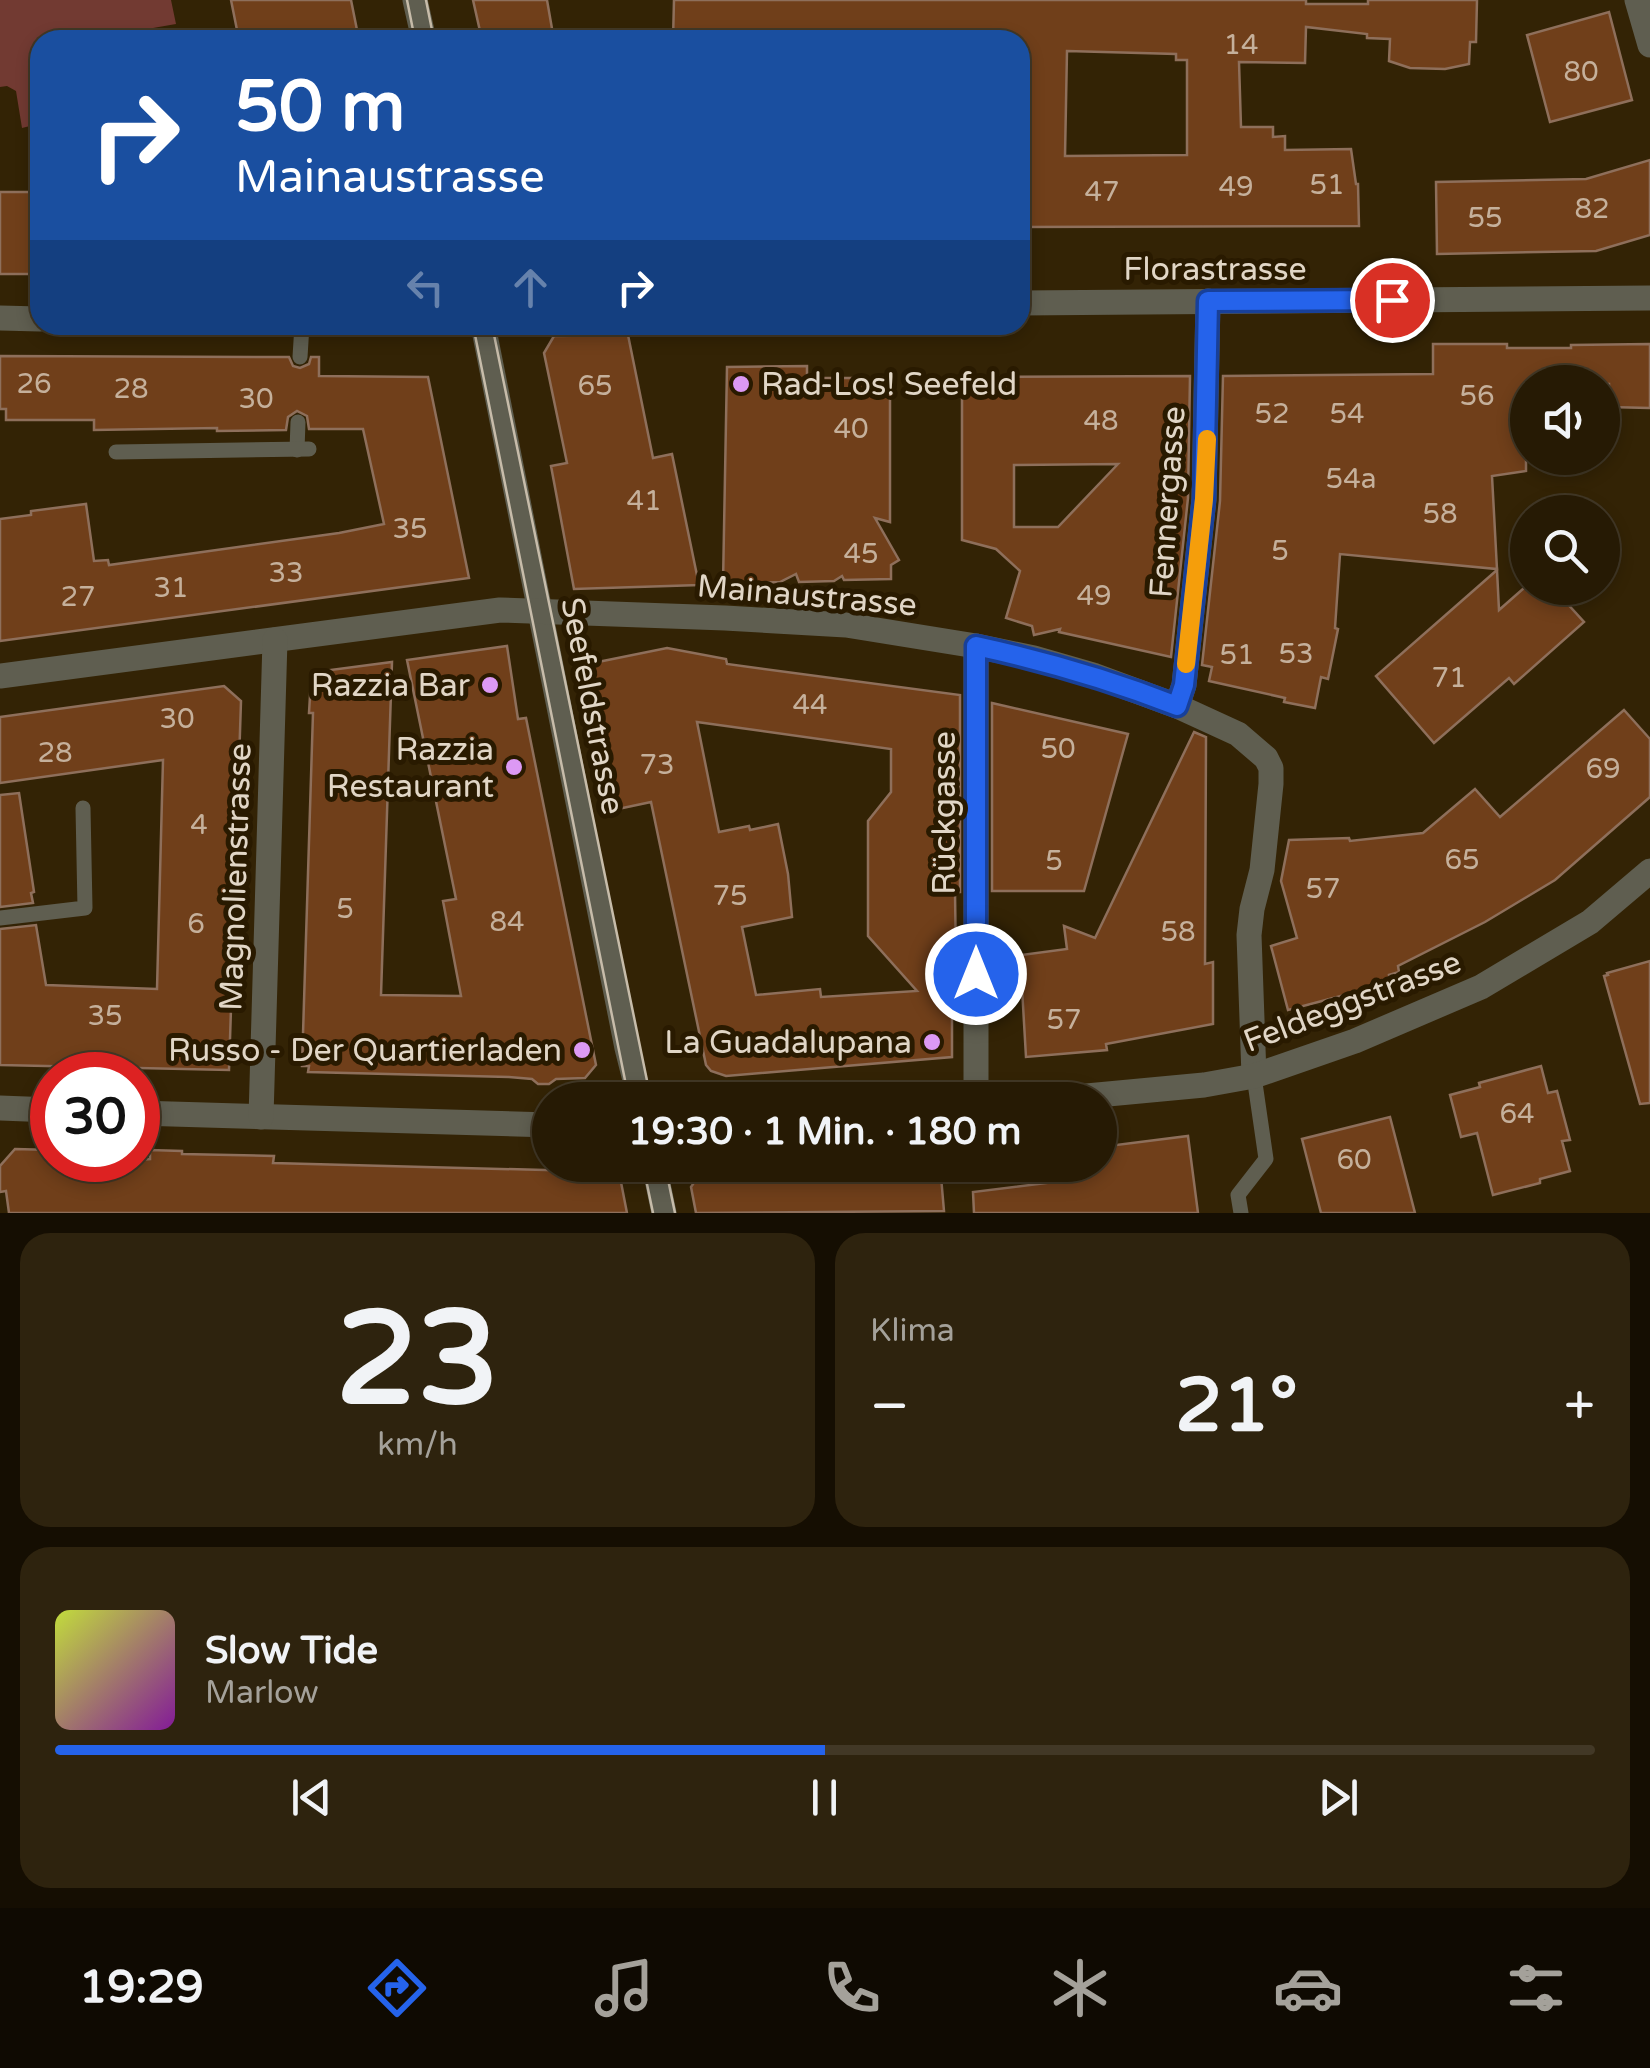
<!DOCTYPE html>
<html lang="de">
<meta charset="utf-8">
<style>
:root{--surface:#261a04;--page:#2e230e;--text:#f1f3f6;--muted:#a4a19a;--line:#423826;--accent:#2563eb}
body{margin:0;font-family:"Varela Round",sans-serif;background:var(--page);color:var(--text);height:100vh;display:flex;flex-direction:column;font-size:38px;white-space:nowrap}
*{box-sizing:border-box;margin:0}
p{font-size:32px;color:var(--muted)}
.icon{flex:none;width:55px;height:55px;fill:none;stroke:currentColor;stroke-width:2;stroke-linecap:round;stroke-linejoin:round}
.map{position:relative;height:1213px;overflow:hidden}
.sheet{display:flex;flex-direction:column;gap:20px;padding:20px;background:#150e02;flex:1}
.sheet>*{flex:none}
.banner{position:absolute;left:30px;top:30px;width:1000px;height:305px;border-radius:30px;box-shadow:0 5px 15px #0003,0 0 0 2px var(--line);background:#1a4fa0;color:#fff;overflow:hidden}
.tools{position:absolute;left:1510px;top:365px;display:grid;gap:20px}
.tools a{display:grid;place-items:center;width:110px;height:110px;border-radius:50%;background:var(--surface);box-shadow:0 5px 15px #0003,0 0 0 2px var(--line);font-size:50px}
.speed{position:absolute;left:30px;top:1052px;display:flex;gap:20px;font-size:50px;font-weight:700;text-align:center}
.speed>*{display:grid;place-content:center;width:130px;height:130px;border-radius:50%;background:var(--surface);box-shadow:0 5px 15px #0003,0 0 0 2px var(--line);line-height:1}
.speed .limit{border:15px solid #d22;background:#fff;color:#111}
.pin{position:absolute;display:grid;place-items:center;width:85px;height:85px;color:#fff;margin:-42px;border:5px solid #fff;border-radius:50%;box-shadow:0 2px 10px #0007}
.me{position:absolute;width:110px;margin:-55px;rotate:0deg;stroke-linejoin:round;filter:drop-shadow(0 0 8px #0008)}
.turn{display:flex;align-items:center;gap:35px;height:210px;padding:0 40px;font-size:45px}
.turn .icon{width:130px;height:130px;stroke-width:2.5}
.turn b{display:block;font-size:70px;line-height:85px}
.lanes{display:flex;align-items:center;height:95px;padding:0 40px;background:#0003;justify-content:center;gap:50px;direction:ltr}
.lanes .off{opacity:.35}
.big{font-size:75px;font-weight:800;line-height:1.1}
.sheet .card{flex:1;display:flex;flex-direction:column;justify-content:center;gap:15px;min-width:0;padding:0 35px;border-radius:30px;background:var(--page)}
.sheet .dial{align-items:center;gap:0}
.dial b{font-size:130px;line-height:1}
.song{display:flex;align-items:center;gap:30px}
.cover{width:120px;height:120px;border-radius:15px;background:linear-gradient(135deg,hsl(70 70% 55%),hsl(290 70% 35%))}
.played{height:10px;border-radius:5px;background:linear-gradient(90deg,var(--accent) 50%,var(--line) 50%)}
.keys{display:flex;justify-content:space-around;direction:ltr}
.heat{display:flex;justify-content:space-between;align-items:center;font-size:55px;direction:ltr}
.sheet .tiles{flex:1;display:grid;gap:20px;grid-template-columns:1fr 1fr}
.card:last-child{grid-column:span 2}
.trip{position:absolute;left:532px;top:1082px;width:585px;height:100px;border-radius:50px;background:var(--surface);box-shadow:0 5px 15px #0003,0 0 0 2px var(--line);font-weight:800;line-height:100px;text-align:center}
.tabs{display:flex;height:160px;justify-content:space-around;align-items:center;background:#0f0a02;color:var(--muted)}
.tabs .icon{width:70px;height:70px}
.tabs .active{color:var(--accent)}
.tabs b{font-size:45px;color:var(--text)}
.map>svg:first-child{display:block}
.green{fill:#723a32}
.building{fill:#703f1a;stroke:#8e6f5b;stroke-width:2.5;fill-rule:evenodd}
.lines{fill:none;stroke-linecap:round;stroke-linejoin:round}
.lane{stroke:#5f5e50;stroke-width:15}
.street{stroke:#5f5e50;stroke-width:25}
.tram{stroke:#c7bcaa;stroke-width:2.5}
.route-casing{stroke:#184099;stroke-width:25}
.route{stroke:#2563eb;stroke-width:18}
.slow{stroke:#f59e0b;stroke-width:18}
.poi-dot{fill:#dc99f4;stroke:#291a00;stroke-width:4}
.labels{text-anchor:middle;stroke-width:10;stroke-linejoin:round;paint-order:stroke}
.number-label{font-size:28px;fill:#c5b09b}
.street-label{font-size:32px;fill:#e1d6c6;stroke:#291a00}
.poi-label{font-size:32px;fill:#e1d6c6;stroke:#291a00;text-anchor:end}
</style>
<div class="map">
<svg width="1650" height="1213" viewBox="0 0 1650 1213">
<rect width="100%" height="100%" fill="#332305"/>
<path class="green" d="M0,0H171L176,24L84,40H40V133L32,134L30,126L22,128L16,91L7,86L0,87Z"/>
<g class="building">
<path d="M231,0H351L359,40H239Z"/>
<path d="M473,0H547L554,40H482Z"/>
<path d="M674,0H1306V4H1368V0H1477L1476,42H1470L1469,64L1445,69L1410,68L1389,61L1390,39L1367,38V34L1306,27L1305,63L1239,62L1241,127H1273V137L1285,136V150L1351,149L1356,184H1358L1359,226L1020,227V40H673ZM1067,51L1176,54V60H1187V155L1065,156Z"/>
<path d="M1609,12L1632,100L1550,122L1527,35Z"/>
<path d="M1650,160V235L1596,251L1437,254L1436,182L1586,179Z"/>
<rect x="0" y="192" width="40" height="82"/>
<path d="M628,335L653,458L672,454L699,585L574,589L551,466L567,463L544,353L554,336Z"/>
<path d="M1433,344H1507V348H1571V345L1650,344V408L1609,407V384L1526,382V471L1492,476L1497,569L1340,554L1335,628L1338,629L1328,679L1321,677L1315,708L1284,702L1285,698L1209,681L1212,667L1202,665L1220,501L1223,376L1433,374Z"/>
<path d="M0,356L289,357L293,366L300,368L309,364L311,357H319V376L428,377L469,578L0,641V519L31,515V511L86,504L94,561L108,560L109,565L339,533L384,524L363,429H309L307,416L297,411L288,417L286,430L217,431V428L94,430V420H6V409H0Z"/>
<path d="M807,366V378H890V522L875,518L899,560L891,565V579L844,580L842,576L834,581L799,582L796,574L780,582L723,584L727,367Z"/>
<path d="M1190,376L1188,498L1171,657L1059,632L1060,629L1034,635L1032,626L1006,618L1020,571L996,549L962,540V377ZM1118,464L1058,527H1014V465Z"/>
<path d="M1497,570L1499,610L1524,588H1553L1584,622L1514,684L1509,678L1434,743L1376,676Z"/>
<path d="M507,646L518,719L526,718L596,1065L585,1078L556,1079L549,1084H538L532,1079L509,1077L308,1072L309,1066H302L313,713H309L311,679L315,678V672L392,662L381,995L461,996L443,901L456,899L407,660Z"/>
<path d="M667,648L726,659L727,664L960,695V892H955L956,964L960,963V996L952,997V1057L726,1076L711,1071L706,1065L651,802L618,809L588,664ZM697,722L891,749V792L868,821V936L917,991L821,997L820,989L756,995L742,927L792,917L788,874L778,824L750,830L749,826L719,832Z"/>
<path d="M224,686L241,701L229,1070L0,1065V929L36,925L46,985L157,989L163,760L0,783V717Z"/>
<path d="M992,703L1128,734L1084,891H992Z"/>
<path d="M1624,710L1650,739V797L1555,880L1485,922L1398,966L1399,972L1389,975L1390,983L1288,1010L1271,946L1297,938L1281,881L1289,840L1349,838L1350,841L1423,833L1475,789L1500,817Z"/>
<path d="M1194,732L1206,737L1205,964L1213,962V1024L1106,1044L1107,1050L1026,1057L1022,988L992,992V959L1067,949L1064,926L1095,938Z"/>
<path d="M19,793L34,892L31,893L33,903L0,907V795Z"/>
<path d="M1650,961V1103L1640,1104L1604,976L1608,975L1607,973Z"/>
<path d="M1541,1066L1548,1093L1557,1091L1570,1140L1562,1141L1570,1171L1540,1179V1183L1493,1195L1477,1133L1461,1137L1450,1095L1480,1087L1479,1083Z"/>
<path d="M1390,1117L1415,1213H1321L1302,1139Z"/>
<path d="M1188,1136L1198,1213H974L973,1192L1087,1178L1085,1165H1100V1147Z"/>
<path d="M15,1149L52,1150V1160H138L150,1159V1150L182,1151V1154L274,1156L273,1163L619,1172L627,1213H9L6,1191L0,1192V1166Z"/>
<path d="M706,1165H940L944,1211L696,1213L691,1187Z"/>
</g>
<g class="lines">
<g class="lane">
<path d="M300,357L302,325"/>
<path d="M297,450L298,422"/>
<path d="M116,452L309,449"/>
<path d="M0,918L85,908L83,808"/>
<path d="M1241,1213L1238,1195L1266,1159L1254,1076"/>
</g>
<g class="street">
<path d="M415,0L424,40"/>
<path d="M1637,0L1650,45"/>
<path d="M1020,303L1650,298"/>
<path d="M0,318L40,319"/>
<path d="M483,325L627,1048L640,1100"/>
<path d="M976,646V1100"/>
<path d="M0,676L500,610L725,618L846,625L976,646L1034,658L1093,675L1177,706L1238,734L1266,758L1271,768V784L1262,870L1252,909L1249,935L1254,1076"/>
<path d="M1177,706L1184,685L1204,499L1208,301"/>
<path d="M1044,1100L1204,1085L1254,1076L1355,1041L1481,987L1590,922L1650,871"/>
<path d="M0,1108L52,1110"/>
<path d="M138,1113L550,1125"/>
<path d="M261,1117L275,640"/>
<path d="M654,1165L664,1213"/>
</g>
<g class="tram">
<path d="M407,0L415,40"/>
<path d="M426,0L434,40"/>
<path d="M473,325L629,1100"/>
<path d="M492,325L651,1100"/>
<path d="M643,1165L653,1213"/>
<path d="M665,1165L675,1213"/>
</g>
</g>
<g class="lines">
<g class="route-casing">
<path id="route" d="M976,974V646C1045,661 1111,680 1177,706L1184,685L1204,499L1208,301L1392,300"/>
</g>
<use href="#route" class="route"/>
<path class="slow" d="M1186,664L1204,499L1207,439"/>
</g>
<g class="poi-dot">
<circle cx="741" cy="384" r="10"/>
<circle cx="490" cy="685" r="10"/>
<circle cx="514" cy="767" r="10"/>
<circle cx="932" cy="1042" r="10"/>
<circle cx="582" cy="1050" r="10"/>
</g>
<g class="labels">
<g class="number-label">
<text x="1241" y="54">14</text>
<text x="1581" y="81">80</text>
<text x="1327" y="194">51</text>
<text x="1236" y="196">49</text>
<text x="1102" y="201">47</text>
<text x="1592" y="218">82</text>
<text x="1485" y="227">55</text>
<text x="34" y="393">26</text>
<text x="595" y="395">65</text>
<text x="131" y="398">28</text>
<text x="1477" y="405">56</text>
<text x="256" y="408">30</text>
<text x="1272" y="423">52</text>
<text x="1347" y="423">54</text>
<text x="1101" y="430">48</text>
<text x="851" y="438">40</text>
<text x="1351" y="488">54a</text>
<text x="644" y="510">41</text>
<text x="1440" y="523">58</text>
<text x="410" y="538">35</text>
<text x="1280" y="560">5</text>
<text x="861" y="563">45</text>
<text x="286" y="582">33</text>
<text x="171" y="597">31</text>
<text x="1094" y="605">49</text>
<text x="78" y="606">27</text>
<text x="1296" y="663">53</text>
<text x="1237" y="664">51</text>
<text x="1449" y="687">71</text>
<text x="810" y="714">44</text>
<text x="177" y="728">30</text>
<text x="1058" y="758">50</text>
<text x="55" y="762">28</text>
<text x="657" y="774">73</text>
<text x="1603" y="778">69</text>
<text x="199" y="834">4</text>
<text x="1462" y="869">65</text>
<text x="1054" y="870">5</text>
<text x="1323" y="898">57</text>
<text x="730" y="905">75</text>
<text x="345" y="918">5</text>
<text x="507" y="931">84</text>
<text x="196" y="933">6</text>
<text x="1178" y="941">58</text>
<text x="105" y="1025">35</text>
<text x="1064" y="1029">57</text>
<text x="1517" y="1123">64</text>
<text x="1354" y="1169">60</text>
</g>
<g class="street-label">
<text x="1215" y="280">Florastrasse</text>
<text transform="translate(1167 502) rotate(-86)" y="11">Fennergasse</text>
<text transform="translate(807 595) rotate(5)" y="11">Mainaustrasse</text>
<text transform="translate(593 706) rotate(79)" y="11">Seefeldstrasse</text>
<text transform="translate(944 813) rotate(-90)" y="11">Rückgasse</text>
<text transform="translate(235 877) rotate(-88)" y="11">Magnolienstrasse</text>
<text transform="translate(1352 1001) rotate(-21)" y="11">Feldeggstrasse</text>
</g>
<g class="poi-label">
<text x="761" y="395" text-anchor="start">Rad-Los! Seefeld</text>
<text x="470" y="696">Razzia Bar</text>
<text x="494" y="760">Razzia<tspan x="494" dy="37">Restaurant</tspan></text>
<text x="912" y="1053">La Guadalupana</text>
<text x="562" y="1061">Russo - Der Quartierladen</text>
</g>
</g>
</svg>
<div class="tools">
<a><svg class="icon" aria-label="sound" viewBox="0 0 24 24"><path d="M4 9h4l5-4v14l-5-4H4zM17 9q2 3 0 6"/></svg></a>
<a><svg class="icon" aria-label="search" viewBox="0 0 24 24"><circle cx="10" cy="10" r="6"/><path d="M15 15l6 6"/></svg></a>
</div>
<div class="speed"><div class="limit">30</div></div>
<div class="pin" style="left:1392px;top:300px;background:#d93025"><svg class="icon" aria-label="arrive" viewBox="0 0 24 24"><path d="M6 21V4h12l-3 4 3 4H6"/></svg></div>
<svg class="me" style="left:976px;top:974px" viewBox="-20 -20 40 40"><circle r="17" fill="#2563eb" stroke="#fff" stroke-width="3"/><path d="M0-11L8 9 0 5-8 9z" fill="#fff"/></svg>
<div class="trip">19:30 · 1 Min. · 180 m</div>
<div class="banner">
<div class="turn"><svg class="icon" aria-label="right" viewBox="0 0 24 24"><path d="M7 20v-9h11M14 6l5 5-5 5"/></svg><div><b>50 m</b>Mainaustrasse</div></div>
<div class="lanes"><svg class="icon off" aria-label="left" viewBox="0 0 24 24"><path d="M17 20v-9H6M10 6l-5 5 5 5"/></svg><svg class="icon off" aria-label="ahead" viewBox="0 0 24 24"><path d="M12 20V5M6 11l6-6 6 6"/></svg><svg class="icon" aria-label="right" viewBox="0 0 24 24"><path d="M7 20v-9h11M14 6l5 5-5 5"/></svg></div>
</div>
</div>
<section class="sheet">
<div class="tiles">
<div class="card dial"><b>23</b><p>km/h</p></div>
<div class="card"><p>Klima</p>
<div class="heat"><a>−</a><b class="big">21°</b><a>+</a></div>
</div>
<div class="card">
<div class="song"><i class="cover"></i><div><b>Slow Tide</b><p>Marlow</p></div></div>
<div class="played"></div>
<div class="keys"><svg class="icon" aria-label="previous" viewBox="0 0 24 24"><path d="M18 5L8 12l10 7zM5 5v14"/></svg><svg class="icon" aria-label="pause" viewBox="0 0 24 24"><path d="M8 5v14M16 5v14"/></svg><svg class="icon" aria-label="next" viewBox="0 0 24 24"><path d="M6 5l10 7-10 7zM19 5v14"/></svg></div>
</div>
</div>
</section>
<nav class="tabs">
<b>19:29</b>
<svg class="icon active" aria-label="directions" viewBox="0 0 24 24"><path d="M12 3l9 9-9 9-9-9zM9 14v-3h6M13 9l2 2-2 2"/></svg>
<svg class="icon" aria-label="music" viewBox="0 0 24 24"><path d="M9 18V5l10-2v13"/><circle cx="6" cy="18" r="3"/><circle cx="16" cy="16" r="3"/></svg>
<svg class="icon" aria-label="phone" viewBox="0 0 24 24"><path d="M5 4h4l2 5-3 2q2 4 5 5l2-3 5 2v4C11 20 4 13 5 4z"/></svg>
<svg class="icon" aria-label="climate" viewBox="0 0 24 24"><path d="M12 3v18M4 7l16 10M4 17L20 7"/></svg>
<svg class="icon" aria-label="car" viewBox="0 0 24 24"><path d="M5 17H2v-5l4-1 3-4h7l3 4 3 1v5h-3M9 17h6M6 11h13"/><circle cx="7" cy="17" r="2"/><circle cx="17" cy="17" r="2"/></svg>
<svg class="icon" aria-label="filters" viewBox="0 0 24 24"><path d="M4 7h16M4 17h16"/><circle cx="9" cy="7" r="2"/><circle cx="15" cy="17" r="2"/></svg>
</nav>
